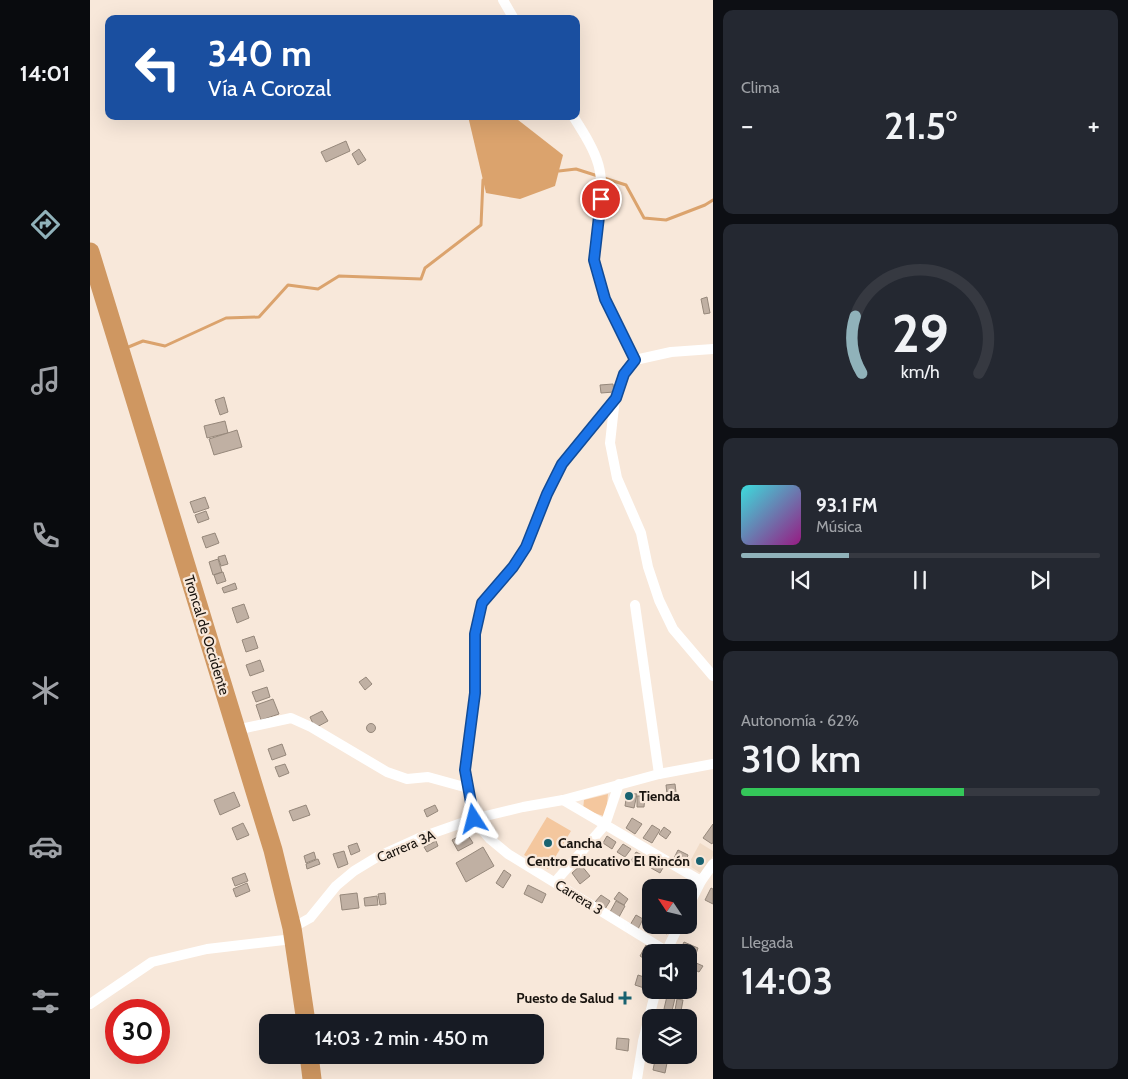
<!DOCTYPE html>
<html lang="es">
<meta charset="utf-8">
<style>
:root{--surface:#171b24;--page:#242831;--text:#f1f3f6;--muted:#9ea1a6;--line:#363941;--accent:#90b2ba}
body{margin:0;font-family:Cabin,sans-serif;background:var(--page);color:var(--text);height:100vh;display:flex;flex-direction:column;font-size:19px;white-space:nowrap}
*{box-sizing:border-box;margin:0}
p{font-size:16px;color:var(--muted)}
.icon{flex:none;width:28px;height:28px;fill:none;stroke:currentColor;stroke-width:2;stroke-linecap:round;stroke-linejoin:round}
.map{position:relative;flex:1;overflow:hidden}
.details{display:flex;flex-direction:column;gap:10px;padding:10px;background:#0d0f14;width:415px}
.details>*{flex:none}
.guide{position:absolute;left:15px;top:15px;width:475px;height:105px;border-radius:10px;box-shadow:0 5px 20px #0002;background:#1a4fa0;color:#fff;overflow:hidden}
.needle{width:32px;rotate:305deg}
.controls{position:absolute;left:552px;top:879px;display:grid;gap:10px}
.controls a{display:grid;place-items:center;width:55px;height:55px;border-radius:10px;background:var(--surface);box-shadow:0 5px 20px #0002;font-size:25px}
.speed{position:absolute;left:15px;top:999px;display:flex;gap:10px;font-size:25px;font-weight:700;text-align:center}
.speed>*{display:grid;place-content:center;width:65px;height:65px;border-radius:50%;background:var(--surface);box-shadow:0 5px 20px #0002;line-height:1}
.speed .limit{border:8px solid #d22;background:#fff;color:#111}
.pin{position:absolute;display:grid;place-items:center;width:42px;height:42px;color:#fff;margin:-21px;border:2px solid #fff;border-radius:50%;box-shadow:0 1px 5px #0007}
.me{position:absolute;width:55px;margin:-28px;rotate:351deg;stroke-linejoin:round;filter:drop-shadow(0 0 4px #0008)}
.turn{display:flex;align-items:center;gap:18px;height:105px;padding:0 20px;font-size:22px}
.turn .icon{width:65px;height:65px;stroke-width:2.5}
.turn b{display:block;font-size:35px;line-height:42px}
.big{font-size:38px;font-weight:600;line-height:1.1}
.details .tile{flex:1;display:flex;flex-direction:column;justify-content:center;gap:8px;min-width:0;padding:0 18px;border-radius:10px;background:var(--page)}
.details .dial{align-items:center;gap:0}
.dial svg{height:130px;overflow:visible;fill:none;stroke:var(--line);stroke-width:7;stroke-linecap:round;text-anchor:middle}
.dial text{fill:var(--text);stroke:none}
.song{display:flex;align-items:center;gap:15px}
.cover{width:60px;height:60px;border-radius:8px;background:linear-gradient(135deg,hsl(180 70% 55%),hsl(310 70% 35%))}
.played{height:5px;border-radius:2px;background:linear-gradient(90deg,var(--accent) 30%,var(--line) 30%)}
.keys{display:flex;justify-content:space-around;direction:ltr}
.heat{display:flex;justify-content:space-between;align-items:center;font-size:28px;direction:ltr}
.charge{height:8px;border-radius:4px;background:linear-gradient(90deg,#34c759 62%,var(--line) 0)}
.trip{position:absolute;left:169px;top:1014px;width:285px;height:50px;border-radius:10px;background:var(--surface);box-shadow:0 5px 20px #0002;font-weight:600;line-height:50px;text-align:center}
main{display:flex;flex:1;min-height:0}
.tabs{display:flex;flex-direction:column;width:90px;justify-content:space-around;align-items:center;background:#090b0e;color:var(--muted)}
.tabs .icon{width:35px;height:35px}
.tabs .on{color:var(--accent)}
.tabs b{font-size:22px;color:var(--text)}
.map>svg:first-child{display:block}
.built{fill:#f0dbc7}
.green{fill:#f4c79e}
.water{fill:#dba36d}
.lines{fill:none;stroke-linecap:round;stroke-linejoin:round}
.stream{stroke:#dba36d;stroke-width:3}
.building{fill:#c0b0a3;stroke:#96887b}
.street{stroke:#fff;stroke-width:10}
.highway{stroke:#cf9761;stroke-width:19}
.route-casing{stroke:#114b97;stroke-width:12}
.route{stroke:#1a73e8;stroke-width:9}
.poi-dot{fill:#196270;stroke:#f8e8da;stroke-width:2}
.labels{text-anchor:middle;stroke-width:4.5;stroke-linejoin:round;paint-order:stroke}
.street-label{font-size:14px;fill:#19140f;stroke:#f8e8da}
.poi-label{font-size:14px;font-weight:bold;fill:#19140f;stroke:#f8e8da;text-anchor:start}
</style>
<main>
<nav class="tabs">
<b>14:01</b>
<svg class="icon on" aria-label="directions" viewBox="0 0 24 24"><path d="M12 3l9 9-9 9-9-9zM9 14v-3h6M13 9l2 2-2 2"/></svg>
<svg class="icon" aria-label="music" viewBox="0 0 24 24"><path d="M9 18V5l10-2v13"/><circle cx="6" cy="18" r="3"/><circle cx="16" cy="16" r="3"/></svg>
<svg class="icon" aria-label="phone" viewBox="0 0 24 24"><path d="M5 4h4l2 5-3 2q2 4 5 5l2-3 5 2v4C11 20 4 13 5 4z"/></svg>
<svg class="icon" aria-label="climate" viewBox="0 0 24 24"><path d="M12 3v18M4 7l16 10M4 17L20 7"/></svg>
<svg class="icon" aria-label="car" viewBox="0 0 24 24"><path d="M5 17H2v-5l4-1 3-4h7l3 4 3 1v5h-3M9 17h6M6 11h13"/><circle cx="7" cy="17" r="2"/><circle cx="17" cy="17" r="2"/></svg>
<svg class="icon" aria-label="filters" viewBox="0 0 24 24"><path d="M4 7h16M4 17h16"/><circle cx="9" cy="7" r="2"/><circle cx="15" cy="17" r="2"/></svg>
</nav>
<div class="map">
<svg width="623" height="1079" viewBox="0 0 623 1079">
<rect width="100%" height="100%" fill="#f8e8da"/>
<path class="built" d="M610,843L623,851V856L612,874L598,865Z"/>
<g class="green">
<path d="M518,794L516,817L493,809L494,800Z"/>
<path d="M457,817L481,831L458,869L434,855Z"/>
</g>
<path class="water" d="M378,116H423L473,155L465,186L430,199L396,193Z"/>
<g class="lines">
<g class="stream">
<path d="M469,171L486,169L536,185L554,218L576,220L615,205L623,200"/>
<path d="M36,348L53,341L75,346L136,318L169,317L198,285L228,289L249,276L331,279L335,268L391,225L393,180"/>
</g>
</g>
<g class="building">
<path d="M256,141L260,151L236,162L231,152Z"/>
<path d="M269,149L276,160L268,165L262,154Z"/>
<path d="M617,297L620,313L614,314L611,299Z"/>
<path d="M523,384L524,392L511,393L510,385Z"/>
<path d="M134,397L138,412L130,415L125,400Z"/>
<path d="M135,421L138,433L117,438L114,426Z"/>
<path d="M147,430L152,447L124,455L119,439Z"/>
<path d="M115,497L119,508L104,513L100,502Z"/>
<path d="M116,511L119,519L108,523L105,515Z"/>
<path d="M125,533L129,543L116,548L112,537Z"/>
<path d="M135,555L138,564L131,566L128,557Z"/>
<path d="M128,559L132,572L123,575L119,562Z"/>
<path d="M133,572L136,581L127,584L124,575Z"/>
<path d="M145,583L147,589L134,593L132,588Z"/>
<path d="M154,604L159,618L147,623L142,608Z"/>
<path d="M164,636L168,648L156,652L152,640Z"/>
<path d="M170,660L174,671L160,676L156,665Z"/>
<path d="M276,677L282,684L275,690L269,682Z"/>
<path d="M177,687L180,697L166,702L162,692Z"/>
<path d="M183,699L189,714L171,720L166,705Z"/>
<path d="M232,711L238,721L225,728L220,717Z"/>
<circle cx="281" cy="728" r="4.5"/>
<path d="M192,744L196,755L182,760L178,749Z"/>
<path d="M195,764L199,773L189,777L185,767Z"/>
<path d="M585,784L586,792L577,794L576,785Z"/>
<path d="M144,792L150,806L130,815L124,800Z"/>
<path d="M537,793L547,794L544,808L535,806Z"/>
<path d="M547,796H555L554,807H547Z"/>
<path d="M216,805L220,815L203,821L199,811Z"/>
<path d="M345,805L348,811L337,817L334,810Z"/>
<path d="M542,818L552,824L545,834L536,828Z"/>
<path d="M153,823L159,835L147,840L142,828Z"/>
<path d="M623,824V842L622,844L613,838Z"/>
<path d="M562,825L570,830L562,843L553,838Z"/>
<path d="M574,827L581,832L576,839L569,834Z"/>
<path d="M376,832L383,843L368,851L362,840Z"/>
<path d="M517,836L526,842L522,849L513,843Z"/>
<path d="M346,841L348,846L337,852L334,847Z"/>
<path d="M267,843L270,851L261,855L258,846Z"/>
<path d="M533,844L541,849L535,857L527,852Z"/>
<path d="M393,847L404,866L376,882L366,863Z"/>
<path d="M588,850L598,855L595,863L584,858Z"/>
<path d="M254,851L258,864L248,868L243,854Z"/>
<path d="M224,852L226,859L216,863L214,856Z"/>
<path d="M546,852L554,856L550,865L541,861Z"/>
<path d="M228,859L230,864L217,869L216,864Z"/>
<path d="M566,861L574,866L570,873L561,868Z"/>
<path d="M491,865L500,876L490,884L482,873Z"/>
<path d="M414,870L421,875L413,888L406,883Z"/>
<path d="M155,873L158,881L145,886L142,878Z"/>
<path d="M157,883L160,891L146,897L143,889Z"/>
<path d="M438,885L456,894L452,903L434,894Z"/>
<path d="M621,888L623,889V904L615,900Z"/>
<path d="M529,892L538,899L534,905L524,899Z"/>
<path d="M267,893L269,908L252,910L250,895Z"/>
<path d="M295,893L296,904L290,905L288,894Z"/>
<path d="M511,895L520,901L515,909L505,902Z"/>
<path d="M287,896L288,905L275,906L274,898Z"/>
<path d="M526,901L535,906L529,917L520,912Z"/>
<path d="M546,915L553,919L548,929L540,925Z"/>
<path d="M570,925H582L577,934L568,929Z"/>
<path d="M594,942L608,948L604,960L599,958V952H589Z"/>
<path d="M556,945L568,952H561V963L550,956Z"/>
<path d="M604,962L613,966L609,972L601,968Z"/>
<path d="M548,975L557,978L554,988L545,985Z"/>
<path d="M577,996L585,998L582,1011L574,1009Z"/>
<path d="M587,999L593,1000L591,1011L585,1010Z"/>
<path d="M527,1038L539,1039L538,1051L526,1049Z"/>
<path d="M565,1060L577,1063L575,1073L563,1070Z"/>
</g>
<g class="lines">
<g class="street">
<path d="M413,0L424,19"/>
<path d="M483,116C509,157 516,170 509,220C507,233 502,248 504,261C511,296 529,329 545,360"/>
<path d="M623,349L581,352L545,360L534,374L525,398L520,443L527,478L551,533L558,567L569,600L583,629L623,676"/>
<path d="M545,605L569,774"/>
<path d="M146,730L201,718L221,727L297,772L317,779L338,777L378,788L383,819L400,839L418,854L576,951"/>
<path d="M378,788L375,770L385,693V634L392,603L423,567L436,547L457,493L472,464L525,398"/>
<path d="M473,800L611,881"/>
<path d="M465,882L515,825L529,784"/>
<path d="M599,905L611,881L623,864"/>
<path d="M202,928L220,918L246,886L264,871L287,857L329,838L383,819L433,807L473,800L569,774L623,764"/>
<path d="M576,952L589,925"/>
<path d="M0,1004L62,962L117,949L203,939"/>
<path d="M547,1079L553,1041L566,990"/>
</g>
<g class="highway">
<path d="M0,252L183,850L202,928L216,1022"/>
<path d="M219,1055L222,1079"/>
</g>
</g>
<g class="lines">
<g class="route-casing">
<path id="route" d="M384,819L375,770L385,693V634L392,603L423,567L436,547L457,494L472,464L526,398L534,374L545,360L515,299L504,260L511,199"/>
</g>
<use href="#route" class="route"/>
</g>
<g class="poi-dot">
<circle cx="539" cy="796" r="5"/>
<circle cx="458" cy="843" r="5"/>
<circle cx="610" cy="861" r="5"/>
<path d="M532.5 990.5h5v5h5v5h-5v5h-5v-5h-5v-5h5z"/>
</g>
<g class="labels">
<g class="street-label">
<text transform="translate(117 635) rotate(73)" y="5">Troncal de Occidente</text>
<text transform="translate(316 846) rotate(-23)" y="5">Carrera 3A</text>
<text transform="translate(489 897) rotate(32)" y="5">Carrera 3</text>
</g>
<g class="poi-label">
<text x="549" y="801">Tienda</text>
<text x="468" y="848">Cancha</text>
<text x="600" y="866" text-anchor="end">Centro Educativo El Rincón</text>
<text x="524" y="1003" text-anchor="end">Puesto de Salud</text>
</g>
</g>
</svg>
<div class="controls">
<a><svg class="needle" viewBox="-14 -14 28 28"><path d="M0-13l5 13h-10z" fill="#e53935"/><path d="M0 13l5-13h-10z" fill="#9ea1a6"/></svg></a>
<a><svg class="icon" aria-label="sound" viewBox="0 0 24 24"><path d="M4 9h4l5-4v14l-5-4H4zM17 9q2 3 0 6"/></svg></a>
<a><svg class="icon" aria-label="layers" viewBox="0 0 24 24"><path d="M12 4l9 5-9 5-9-5zM3 14l9 5 9-5"/></svg></a>
</div>
<div class="speed"><div class="limit">30</div></div>
<div class="pin" style="left:511px;top:199px;background:#d93025"><svg class="icon" aria-label="arrive" viewBox="0 0 24 24"><path d="M6 21V4h12l-3 4 3 4H6"/></svg></div>
<svg class="me" style="left:384px;top:819px" viewBox="-20 -20 40 40"><path d="M0-17L14 15 0 8-14 15z" fill="#1a73e8" stroke="#fff" stroke-width="4"/></svg>
<div class="trip">14:03 · 2 min · 450 m</div>
<div class="guide">
<div class="turn"><svg class="icon" aria-label="left" viewBox="0 0 24 24"><path d="M17 20v-9H6M10 6l-5 5 5 5"/></svg><div><b>340 m</b>Vía A Corozal</div></div>
</div>
</div>
<section class="details">
<div class="tile"><p>Clima</p>
<div class="heat"><a>−</a><b class="big">21.5°</b><a>+</a></div>
</div>
<div class="tile dial"><svg viewBox="0 0 100 80">
<path d="M14 69A42 42 0 1 1 86 69"/>
<path d="M14 69A42 42 0 0 1 10 34" stroke="#90b2ba"/>
<text x="50" y="56" font-size="32" font-weight="700">29</text>
<text x="50" y="72" font-size="11">km/h</text>
</svg></div>
<div class="tile">
<div class="song"><i class="cover"></i><div><b>93.1 FM</b><p>Música</p></div></div>
<div class="played"></div>
<div class="keys"><svg class="icon" aria-label="previous" viewBox="0 0 24 24"><path d="M18 5L8 12l10 7zM5 5v14"/></svg><svg class="icon" aria-label="pause" viewBox="0 0 24 24"><path d="M8 5v14M16 5v14"/></svg><svg class="icon" aria-label="next" viewBox="0 0 24 24"><path d="M6 5l10 7-10 7zM19 5v14"/></svg></div>
</div>
<div class="tile"><p>Autonomía · 62%</p><b class="big">310 km</b><div class="charge"></div></div>
<div class="tile"><p>Llegada</p><b class="big">14:03</b></div>
</section>
</main>
